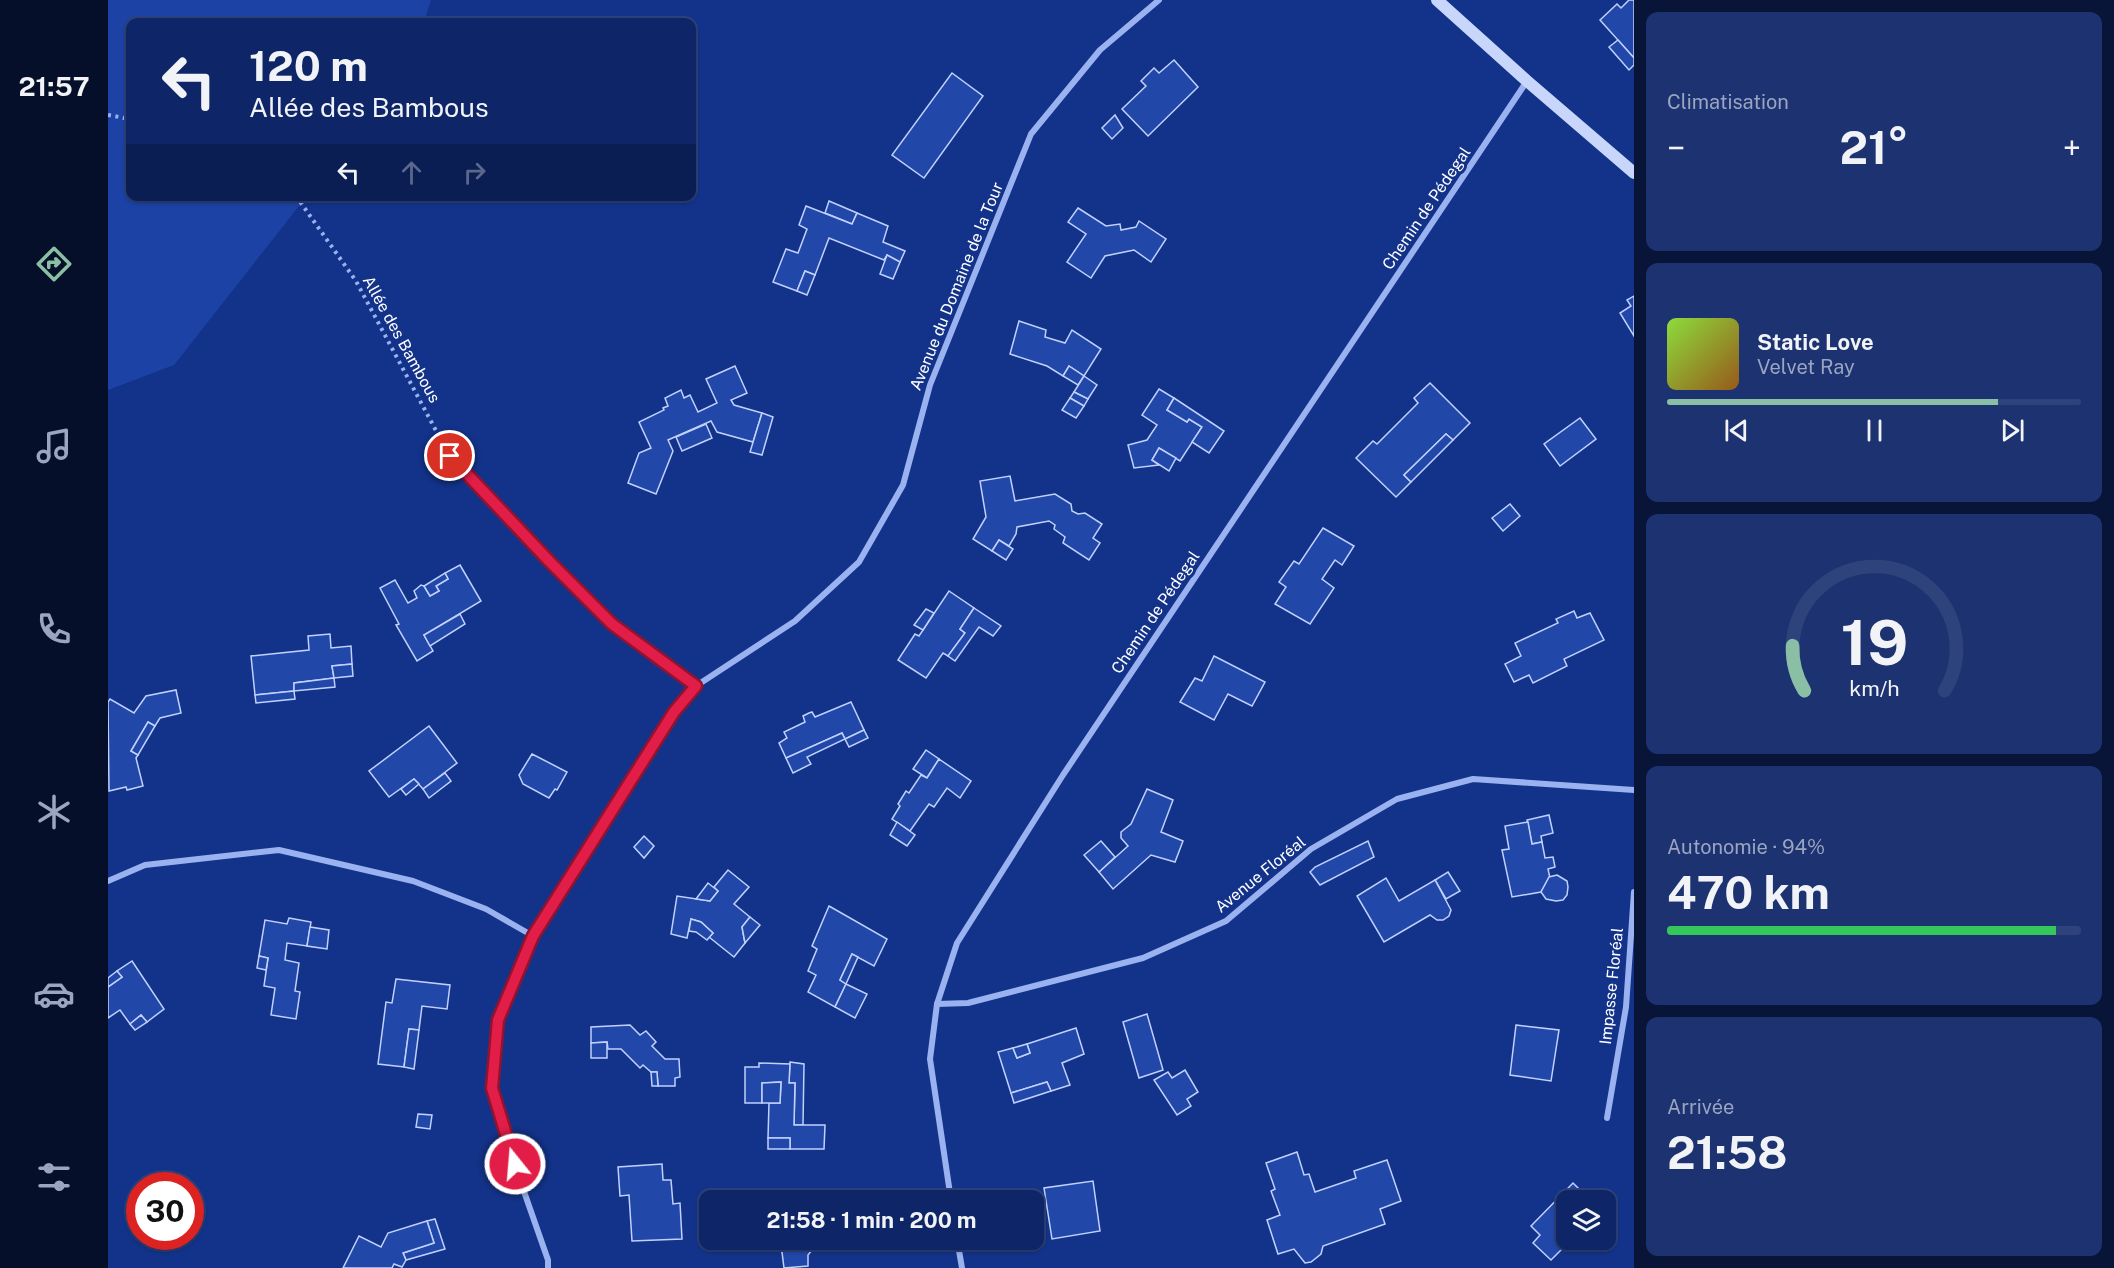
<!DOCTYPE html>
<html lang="fr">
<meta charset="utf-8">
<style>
:root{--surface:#0e2668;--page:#1c3271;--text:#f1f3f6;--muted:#9ba5c0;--line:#2e437c;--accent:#8abfa5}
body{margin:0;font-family:"Public Sans",sans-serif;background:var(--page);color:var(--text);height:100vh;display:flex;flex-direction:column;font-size:22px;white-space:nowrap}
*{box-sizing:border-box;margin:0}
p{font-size:20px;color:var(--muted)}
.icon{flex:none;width:33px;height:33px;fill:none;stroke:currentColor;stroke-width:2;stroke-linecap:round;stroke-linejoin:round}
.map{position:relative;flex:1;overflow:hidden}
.details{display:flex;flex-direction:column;gap:12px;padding:12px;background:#081539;width:480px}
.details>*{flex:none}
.banner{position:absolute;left:18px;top:18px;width:570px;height:183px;border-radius:12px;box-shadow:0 2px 4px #0004,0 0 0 2px var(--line);background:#0e2668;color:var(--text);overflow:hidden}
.fabs{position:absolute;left:1448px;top:1190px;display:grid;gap:12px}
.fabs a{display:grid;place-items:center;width:60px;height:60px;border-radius:12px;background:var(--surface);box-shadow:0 2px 4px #0004,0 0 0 2px var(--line);font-size:30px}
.speed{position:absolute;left:18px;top:1172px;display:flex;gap:12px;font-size:30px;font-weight:700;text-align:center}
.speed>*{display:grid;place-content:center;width:78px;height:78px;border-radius:50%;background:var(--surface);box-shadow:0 2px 4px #0004,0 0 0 2px var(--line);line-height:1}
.speed .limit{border:9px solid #d22;background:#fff;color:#111}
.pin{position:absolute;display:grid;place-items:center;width:51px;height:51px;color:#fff;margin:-26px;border:3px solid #fff;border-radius:50%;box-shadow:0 2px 6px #0007}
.me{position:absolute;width:66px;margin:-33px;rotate:343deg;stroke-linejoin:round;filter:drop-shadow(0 0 4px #0008)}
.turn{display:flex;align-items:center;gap:21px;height:126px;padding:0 24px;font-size:27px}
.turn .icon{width:78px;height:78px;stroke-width:2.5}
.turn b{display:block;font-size:42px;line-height:51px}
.lanes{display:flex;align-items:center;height:57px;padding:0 24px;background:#0003;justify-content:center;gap:30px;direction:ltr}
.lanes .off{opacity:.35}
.big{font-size:45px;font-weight:700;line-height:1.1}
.details .widget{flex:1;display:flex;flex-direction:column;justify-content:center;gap:9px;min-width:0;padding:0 21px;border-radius:12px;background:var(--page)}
.details .dial{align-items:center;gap:0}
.dial svg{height:156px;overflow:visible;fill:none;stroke:var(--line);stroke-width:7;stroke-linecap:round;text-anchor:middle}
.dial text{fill:var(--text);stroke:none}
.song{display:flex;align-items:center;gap:18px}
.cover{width:72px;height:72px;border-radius:9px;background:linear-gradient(135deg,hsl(90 70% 55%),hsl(30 70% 35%))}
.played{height:6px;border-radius:3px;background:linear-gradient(90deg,var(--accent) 80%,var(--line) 80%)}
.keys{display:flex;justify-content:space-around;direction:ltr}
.heat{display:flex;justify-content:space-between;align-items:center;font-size:33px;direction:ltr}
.charge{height:9px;border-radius:4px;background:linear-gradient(90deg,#34c759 94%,var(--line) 0)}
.trip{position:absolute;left:591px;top:1190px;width:345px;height:60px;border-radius:12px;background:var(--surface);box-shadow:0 2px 4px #0004,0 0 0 2px var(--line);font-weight:700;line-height:60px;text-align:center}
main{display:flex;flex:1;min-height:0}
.dock{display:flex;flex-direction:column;width:108px;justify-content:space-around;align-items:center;background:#060f2a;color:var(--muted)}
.dock .icon{width:42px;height:42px}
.dock .on{color:var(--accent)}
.dock b{font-size:27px;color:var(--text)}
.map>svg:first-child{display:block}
.green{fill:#1b42a4}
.building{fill:#2147a9;stroke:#c1d1fc;stroke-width:1.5}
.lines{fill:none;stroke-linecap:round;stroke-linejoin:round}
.path{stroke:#9ab2f0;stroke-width:4;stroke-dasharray:3 4.5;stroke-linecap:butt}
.minor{stroke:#9ab2f0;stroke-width:6}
.secondary{stroke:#c8d6fb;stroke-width:12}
.route-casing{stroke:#92132f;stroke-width:15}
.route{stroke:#e11d48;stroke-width:10}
.labels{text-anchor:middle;stroke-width:6;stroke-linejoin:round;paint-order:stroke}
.street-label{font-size:16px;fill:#fff;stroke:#13338a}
</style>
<main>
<nav class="dock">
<b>21:57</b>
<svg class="icon on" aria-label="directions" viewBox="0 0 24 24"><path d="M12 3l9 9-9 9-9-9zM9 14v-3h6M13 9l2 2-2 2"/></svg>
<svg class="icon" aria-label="music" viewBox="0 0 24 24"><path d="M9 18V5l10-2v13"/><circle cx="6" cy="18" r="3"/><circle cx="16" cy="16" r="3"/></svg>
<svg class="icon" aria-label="phone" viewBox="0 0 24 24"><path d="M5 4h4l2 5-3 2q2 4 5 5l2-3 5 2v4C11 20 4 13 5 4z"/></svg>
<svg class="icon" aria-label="climate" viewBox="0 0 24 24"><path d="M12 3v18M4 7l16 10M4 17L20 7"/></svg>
<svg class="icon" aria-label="car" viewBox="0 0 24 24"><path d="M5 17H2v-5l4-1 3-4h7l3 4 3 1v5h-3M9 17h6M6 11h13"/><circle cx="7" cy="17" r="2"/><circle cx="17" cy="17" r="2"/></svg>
<svg class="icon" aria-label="filters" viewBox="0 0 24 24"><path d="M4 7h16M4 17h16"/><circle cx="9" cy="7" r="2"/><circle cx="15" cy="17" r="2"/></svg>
</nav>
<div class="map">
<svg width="1526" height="1268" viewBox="0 0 1526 1268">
<rect width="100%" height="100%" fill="#13338a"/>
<path class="green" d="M0,0H323L316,22H22V196L198,197L66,365L0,390Z"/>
<g class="building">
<path d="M1521,0H1526V58L1492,20L1509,4L1513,8Z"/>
<path d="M1510,40L1526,58V65L1521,70L1501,47Z"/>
<path d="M1066,60L1090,87L1040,136L1014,109L1038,86L1033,81L1046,68L1051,73Z"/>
<path d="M844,73L875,96L816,178L784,155Z"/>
<path d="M1007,115L1015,128L1004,139L994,128Z"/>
<path d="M721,201L749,213L744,224L717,213Z"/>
<path d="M698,206L744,224L749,213L780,226L775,242L797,251L792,262L779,255L776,260L721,238L707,275L697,271L689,291L665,282L678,249L690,253L699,229L691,225Z"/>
<path d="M970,208L998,226L1012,224L1013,230L1028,227L1031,221L1058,239L1043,262L1026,250L997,256L983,278L959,262L978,234L960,222Z"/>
<path d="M779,255L792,262L785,279L772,274Z"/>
<path d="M697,271L707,275L699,295L689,291Z"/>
<path d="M1526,296V336L1512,313L1523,306L1519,300Z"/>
<path d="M911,321L938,330L937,337L957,343L964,330L993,349L976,376L961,366L955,376L939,366L902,354Z"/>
<path d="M627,366L639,393L623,400L626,405L654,413L645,442L609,432L603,421L560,440L565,451L548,494L520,483L531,453L543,448L531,422L556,410L555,408L560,406L557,398L573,390L576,398L582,395L590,412L609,403L598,379Z"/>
<path d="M961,366L976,376L970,385L955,376Z"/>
<path d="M976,376L989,385L980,399L966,392Z"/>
<path d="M1322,383L1362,423L1345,440L1338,434L1296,475L1303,482L1288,497L1248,458L1265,441L1269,444L1310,403L1306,398Z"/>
<path d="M1051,389L1066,398L1059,410L1079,422L1081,419L1094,427L1072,461L1051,448L1044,460L1051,465L1026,468L1020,445L1039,440L1049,425L1034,415Z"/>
<path d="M966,392L980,399L976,406L962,398Z"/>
<path d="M962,398L976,406L968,418L954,410Z"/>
<path d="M1066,398L1116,431L1101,453L1084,442L1094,427L1081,419L1079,422L1059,410Z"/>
<path d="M654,413L665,417L654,455L642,452Z"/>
<path d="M1472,418L1488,439L1452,466L1436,444Z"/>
<path d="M598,424L604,438L574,451L568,437Z"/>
<path d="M1338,434L1345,440L1303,482L1296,475Z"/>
<path d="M1051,448L1068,458L1061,471L1044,460Z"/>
<path d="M902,476L907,501L947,494L963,504L964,511L970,514L977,513L994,524L985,538L992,543L981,560L955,543L957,537L946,529L947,525L941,521L909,527L908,534L901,546L891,540L884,551L865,539L878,517L872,481Z"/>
<path d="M1402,504L1412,516L1395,531L1384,518Z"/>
<path d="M1215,528L1246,546L1234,565L1227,560L1214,579L1226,588L1202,624L1167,604L1178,587L1171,582L1186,561L1191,564Z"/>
<path d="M891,540L905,549L898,560L884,551Z"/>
<path d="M352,565L373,601L316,635L325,651L309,661L288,625L291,624L272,588L287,580L300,603L309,598L306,591L313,585L316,586L322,596L331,591L328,586L340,579L337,573Z"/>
<path d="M337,573L340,579L328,586L331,591L322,596L316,586Z"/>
<path d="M841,591L866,608L852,629L857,633L840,656L835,653L818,678L790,660L807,634L811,636Z"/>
<path d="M866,608L893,626L885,636L871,627L847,661L840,656L857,633L852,629Z"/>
<path d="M818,609L826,613L815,630L806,625Z"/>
<path d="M1466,611L1469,618L1482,613L1496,640L1456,659L1459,666L1425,683L1421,675L1406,682L1397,664L1413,656L1407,643L1450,623L1448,619Z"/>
<path d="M352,614L357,624L322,646L316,635Z"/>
<path d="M222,634L223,648L243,646L244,664L224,666L226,678L186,683V691L147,695L143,656L201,650L200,636Z"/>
<path d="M1106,656L1157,682L1144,706L1120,694L1106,720L1072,702L1087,678L1094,681Z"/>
<path d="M244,664L245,676L226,678L224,666Z"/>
<path d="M226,678L227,687L186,691V683Z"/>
<path d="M68,690L73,713L52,718L47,726L40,722L23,751L30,755L28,758L35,786L19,790L18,787L1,791L0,702L2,699L26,713L38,696Z"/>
<path d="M186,691L187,699L148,703L147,695Z"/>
<path d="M743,702L756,730L737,739L734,733L678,758L671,743L679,738L676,732L697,722L695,716L701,713L704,712L707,717Z"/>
<path d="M40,722L47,726L30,755L23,751Z"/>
<path d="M321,726L349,763L315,789L306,779L281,797L261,771Z"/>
<path d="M756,730L760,738L741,747L737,739Z"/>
<path d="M734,733L737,739L699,757L703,764L685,773L678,758Z"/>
<path d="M818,750L831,759L819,778L805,769Z"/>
<path d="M424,754L459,772L449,790L447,789L441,798L415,784L411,775Z"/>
<path d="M831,759L863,781L852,798L839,788L826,807L821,804L802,831L784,819L792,806L790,804L798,791L801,793L813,775L819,778Z"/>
<path d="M337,773L343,781L321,798L315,789Z"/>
<path d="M306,779L311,784L298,795L293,789Z"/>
<path d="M1039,789L1065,800L1053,832L1075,841L1067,862L1043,855L1005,889L991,872L1020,846L1013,838V832L1023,824Z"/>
<path d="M1441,815L1445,833L1433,836L1434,842L1424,844L1419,820Z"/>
<path d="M789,822L807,835L799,846L782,835Z"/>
<path d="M1420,822L1424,844L1434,842L1437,858L1445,857L1447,867L1440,869L1442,878L1433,892L1404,897L1394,850L1401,849L1397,826Z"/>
<path d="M536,836L546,846L536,858L526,847Z"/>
<path d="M993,841L1007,857L991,872L976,855Z"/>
<path d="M1260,841L1266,857L1212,885L1202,872L1207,867Z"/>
<path d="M620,870L641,887L626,904L642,917L634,927L637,943L626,957L601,937L605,933L593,922L583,919L579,938L563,934L569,896L602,901L610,891L606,887Z"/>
<path d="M1340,872L1352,891L1338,899L1327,880Z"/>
<path d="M1449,875L1459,881L1460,887L1459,895L1455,900L1448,901L1438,899L1433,892L1441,877Z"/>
<path d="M1278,878L1291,901L1327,880L1343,910L1341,916L1335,920H1329L1322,915L1276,942L1249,896Z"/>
<path d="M600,883L610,891L602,901L588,899Z"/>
<path d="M721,906L779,939L766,966L744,954L732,980L738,984L727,1007L700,992L708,975L700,971L709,949L704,946Z"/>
<path d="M642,917L652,925L637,943L634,927Z"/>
<path d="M181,918L203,922L199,946L179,943L177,960L191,963L187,991L192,992L188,1019L163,1015L167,988L156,986L160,958L151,956L157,920L179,924Z"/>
<path d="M583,919L593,922L605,933L599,940L588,932L581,931Z"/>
<path d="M202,927L221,930L219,949L199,946Z"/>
<path d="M744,954L750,957L738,984L732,980Z"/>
<path d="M151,956L160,958L158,970L149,968Z"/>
<path d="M24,961L56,1009L39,1022L33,1015L22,1024L12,1010L0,1018V987L14,977L9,971Z"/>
<path d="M9,971L14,977L0,987V978Z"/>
<path d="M288,979L342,985L339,1009L314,1006L311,1030L301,1029L296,1067L270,1064L278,1002L284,1003Z"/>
<path d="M738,984L759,994L747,1018L727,1007Z"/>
<path d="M1039,1014L1055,1070L1031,1078L1015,1022Z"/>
<path d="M33,1015L39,1022L27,1030L22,1024Z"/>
<path d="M522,1025L532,1035L538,1031L548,1042L544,1046L557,1059H571L572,1077L567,1078V1086H550L549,1072H543L535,1065L532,1068L513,1049H500L499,1042L483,1043V1027Z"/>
<path d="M1408,1025L1451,1030L1443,1081L1402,1075Z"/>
<path d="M968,1028L976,1054L954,1063L962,1085L943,1091L939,1082L903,1093L890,1052L905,1048L909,1058L922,1053L919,1044Z"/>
<path d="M301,1029L311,1030L306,1069L296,1067Z"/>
<path d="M499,1042V1058H483V1043Z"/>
<path d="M919,1044L922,1053L909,1058L905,1048Z"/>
<path d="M682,1062L696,1064L695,1125H686L687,1083H681Z"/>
<path d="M651,1063L682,1064L681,1083H687L686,1125H717L716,1149H682V1138H660L661,1103H672L673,1082L654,1083V1103H637V1067H651Z"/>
<path d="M1077,1070L1090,1092L1079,1099L1083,1106L1069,1115L1046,1080L1060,1072L1064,1078Z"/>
<path d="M543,1072H549L550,1086H544Z"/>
<path d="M673,1082L672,1103H654V1083Z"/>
<path d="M939,1082L943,1091L906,1103L903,1093Z"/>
<path d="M310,1114L324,1115L322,1129L308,1127Z"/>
<rect x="660" y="1138" width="22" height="11"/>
<path d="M1189,1152L1196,1175L1201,1174L1207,1192L1248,1178L1246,1171L1279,1160L1293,1201L1272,1209L1277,1224L1215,1246L1213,1254L1203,1262L1197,1263L1186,1249L1170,1254L1159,1220L1172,1215L1163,1191L1167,1189L1158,1163Z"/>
<path d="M554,1164L555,1180H563L565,1204L572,1203L574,1239L524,1241L521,1195L512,1196L510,1167Z"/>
<path d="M985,1181L992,1231L944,1239L936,1188Z"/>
<path d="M1465,1183L1482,1200H1458V1239H1464L1443,1260L1425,1243L1432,1235L1423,1226Z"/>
<path d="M327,1219L337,1249L298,1260L295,1253L326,1243L319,1221Z"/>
<path d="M319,1221L326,1243L295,1253L298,1260L294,1267L286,1264L284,1268H235L251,1236L273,1247L280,1233Z"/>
<path d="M676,1239H685L674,1252L673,1242Z"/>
<path d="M685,1239H713L700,1255V1266L676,1268L674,1252Z"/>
</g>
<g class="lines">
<g class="path">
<path d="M0,115L22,119"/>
<path d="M188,196L248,281L333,440"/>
</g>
<g class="minor">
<path d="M342,456L442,562L504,624L588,686"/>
<path d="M0,881L37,865L171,850L305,881L378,909L425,936"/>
<path d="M829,1004L860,1003L1035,958L1118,921L1203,849L1289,799L1365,779L1526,790"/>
<path d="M1499,1118L1518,1007L1526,892"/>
<path d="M843,1200L822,1059L829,1004L849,943L955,775L1419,81"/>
<path d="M849,1239L854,1268"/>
<path d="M440,1268V1260L413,1183L384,1087L390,1020L425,936L566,712L588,686L687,621L751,562L795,485L822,385L923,134L992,50L1051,0"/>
</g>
<path class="secondary" d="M1329,0L1419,81L1526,173"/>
</g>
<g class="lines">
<g class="route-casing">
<path id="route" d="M342,456L442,562L504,624L588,686L566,712L425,936L390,1020L384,1088L407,1164"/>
</g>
<use href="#route" class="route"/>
</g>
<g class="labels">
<g class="street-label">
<text transform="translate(1318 208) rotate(-56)" y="6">Chemin de Pédegal</text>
<text transform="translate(848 286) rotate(-68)" y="6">Avenue du Domaine de la Tour</text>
<text transform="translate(294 339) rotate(61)" y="6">Allée des Bambous</text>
<text transform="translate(1047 612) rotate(-56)" y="6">Chemin de Pédegal</text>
<text transform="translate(1152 874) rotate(-39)" y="6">Avenue Floréal</text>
<text transform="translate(1503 986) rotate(-84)" y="6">Impasse Floréal</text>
</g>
</g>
</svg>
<div class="fabs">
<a><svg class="icon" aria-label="layers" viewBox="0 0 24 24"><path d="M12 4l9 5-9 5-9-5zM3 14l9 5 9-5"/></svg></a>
</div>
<div class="speed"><div class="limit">30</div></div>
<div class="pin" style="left:342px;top:456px;background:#d93025"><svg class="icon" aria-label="arrive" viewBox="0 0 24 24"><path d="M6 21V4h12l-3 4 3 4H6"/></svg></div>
<svg class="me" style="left:407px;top:1164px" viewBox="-20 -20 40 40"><circle r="17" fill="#e11d48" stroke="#fff" stroke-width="3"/><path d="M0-11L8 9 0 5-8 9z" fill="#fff"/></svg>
<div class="trip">21:58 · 1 min · 200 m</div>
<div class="banner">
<div class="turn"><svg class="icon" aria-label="left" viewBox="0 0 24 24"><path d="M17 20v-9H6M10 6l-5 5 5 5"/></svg><div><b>120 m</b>Allée des Bambous</div></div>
<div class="lanes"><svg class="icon" aria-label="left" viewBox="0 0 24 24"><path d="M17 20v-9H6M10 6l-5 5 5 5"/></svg><svg class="icon off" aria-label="ahead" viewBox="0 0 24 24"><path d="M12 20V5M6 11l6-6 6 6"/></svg><svg class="icon off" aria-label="right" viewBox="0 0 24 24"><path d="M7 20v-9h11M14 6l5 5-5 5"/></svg></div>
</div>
</div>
<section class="details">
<div class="widget"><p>Climatisation</p>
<div class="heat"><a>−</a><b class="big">21°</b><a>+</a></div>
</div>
<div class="widget">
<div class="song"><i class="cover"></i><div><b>Static Love</b><p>Velvet Ray</p></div></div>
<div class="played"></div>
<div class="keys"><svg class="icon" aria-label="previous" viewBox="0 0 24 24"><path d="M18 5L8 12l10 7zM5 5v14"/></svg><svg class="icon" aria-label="pause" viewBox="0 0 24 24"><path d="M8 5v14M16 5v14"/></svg><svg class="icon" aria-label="next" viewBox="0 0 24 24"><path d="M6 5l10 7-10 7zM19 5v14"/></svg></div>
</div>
<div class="widget dial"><svg viewBox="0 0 100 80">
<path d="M14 69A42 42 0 1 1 86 69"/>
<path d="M14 69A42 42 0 0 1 8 46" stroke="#8abfa5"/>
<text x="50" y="56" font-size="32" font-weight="700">19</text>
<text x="50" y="72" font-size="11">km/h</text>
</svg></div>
<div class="widget"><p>Autonomie · 94%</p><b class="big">470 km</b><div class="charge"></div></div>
<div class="widget"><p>Arrivée</p><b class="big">21:58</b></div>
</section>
</main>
